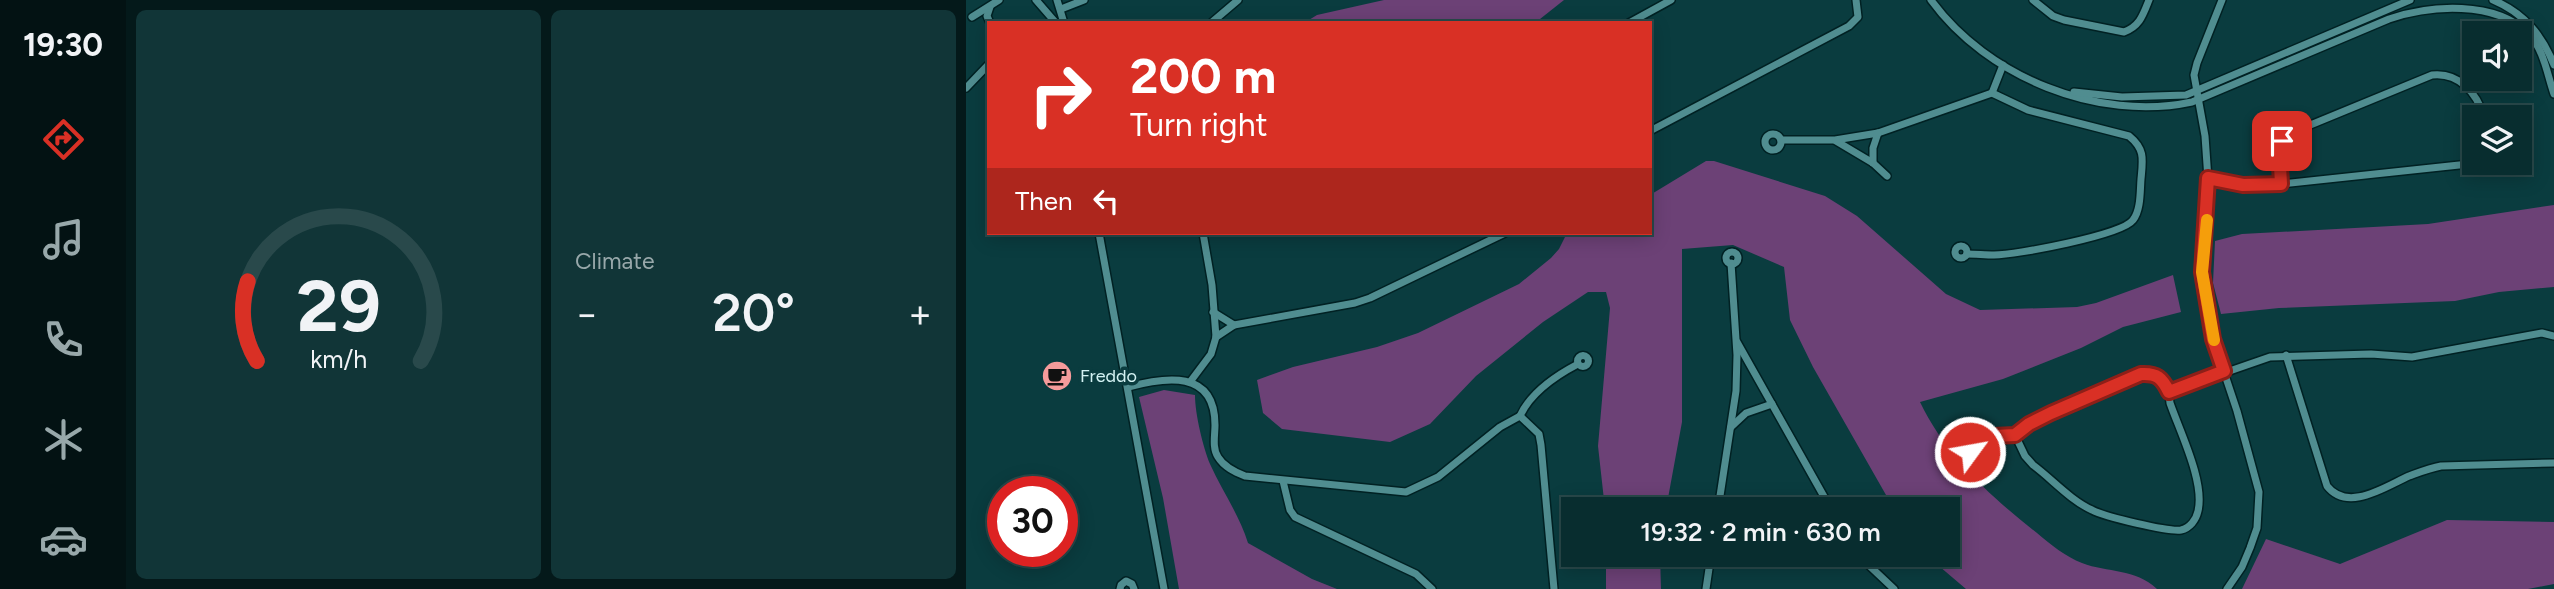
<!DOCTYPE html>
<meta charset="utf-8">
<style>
:root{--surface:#082d2f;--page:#113537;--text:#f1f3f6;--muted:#98a8aa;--line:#29494b;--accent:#d93025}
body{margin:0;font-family:Figtree,sans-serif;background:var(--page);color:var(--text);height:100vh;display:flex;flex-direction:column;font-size:26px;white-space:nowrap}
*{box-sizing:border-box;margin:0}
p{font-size:23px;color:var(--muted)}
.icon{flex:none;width:38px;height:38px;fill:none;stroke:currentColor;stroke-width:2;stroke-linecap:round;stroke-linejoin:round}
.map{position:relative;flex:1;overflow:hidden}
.panel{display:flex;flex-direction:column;gap:10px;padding:10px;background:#04191a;width:840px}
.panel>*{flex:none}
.banner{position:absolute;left:21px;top:21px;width:665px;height:214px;border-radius:0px;box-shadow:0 4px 18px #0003,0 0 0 2px var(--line);background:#d93025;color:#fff;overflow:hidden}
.buttons{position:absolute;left:1496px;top:21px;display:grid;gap:14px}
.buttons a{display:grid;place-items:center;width:70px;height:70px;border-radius:0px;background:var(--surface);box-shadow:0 4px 18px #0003,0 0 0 2px var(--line);font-size:35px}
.speed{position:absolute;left:21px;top:476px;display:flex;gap:14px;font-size:35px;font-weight:700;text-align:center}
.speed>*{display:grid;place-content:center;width:91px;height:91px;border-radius:50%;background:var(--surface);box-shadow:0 4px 18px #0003,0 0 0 2px var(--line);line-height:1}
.speed .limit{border:10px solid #d22;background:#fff;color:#111}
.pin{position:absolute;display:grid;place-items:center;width:60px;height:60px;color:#fff;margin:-30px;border-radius:14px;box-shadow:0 4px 10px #0006}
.me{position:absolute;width:77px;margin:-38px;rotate:58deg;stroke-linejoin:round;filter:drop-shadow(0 0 5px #0008)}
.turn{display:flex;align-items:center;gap:24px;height:147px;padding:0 28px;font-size:32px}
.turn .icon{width:91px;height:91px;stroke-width:2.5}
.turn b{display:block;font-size:49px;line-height:60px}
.then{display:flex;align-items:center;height:66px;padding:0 28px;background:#0003;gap:14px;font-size:26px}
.big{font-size:52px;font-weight:600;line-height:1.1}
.panel .widget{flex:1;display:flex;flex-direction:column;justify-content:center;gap:10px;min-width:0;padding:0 24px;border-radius:10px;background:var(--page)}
.panel .dial{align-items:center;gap:0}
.dial svg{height:182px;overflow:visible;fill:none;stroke:var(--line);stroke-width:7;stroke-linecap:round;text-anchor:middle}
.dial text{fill:var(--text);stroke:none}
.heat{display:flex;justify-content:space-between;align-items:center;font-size:38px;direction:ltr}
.panel .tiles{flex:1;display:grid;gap:10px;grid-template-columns:repeat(2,1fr)}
.trip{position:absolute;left:595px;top:497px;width:399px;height:70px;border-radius:0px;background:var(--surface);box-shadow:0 4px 18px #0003,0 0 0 2px var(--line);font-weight:600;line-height:70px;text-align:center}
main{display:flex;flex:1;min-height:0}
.tabs{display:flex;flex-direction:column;width:126px;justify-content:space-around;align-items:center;background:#031213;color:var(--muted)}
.tabs .icon{width:49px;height:49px}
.tabs .on{color:var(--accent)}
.tabs b{font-size:32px;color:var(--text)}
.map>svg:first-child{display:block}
.green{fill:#6c4176}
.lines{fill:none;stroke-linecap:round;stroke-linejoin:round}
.minor-casing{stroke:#012123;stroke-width:10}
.minor{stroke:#508d90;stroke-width:7}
.route-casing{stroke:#8d1f18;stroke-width:18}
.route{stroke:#d93025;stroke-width:12}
.slow{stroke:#f59e0b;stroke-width:12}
.labels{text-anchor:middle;stroke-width:7;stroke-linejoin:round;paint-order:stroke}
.poi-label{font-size:18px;fill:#d3f2f3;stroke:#0a3c3f;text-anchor:start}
</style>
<main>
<nav class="tabs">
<b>19:30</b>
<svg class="icon on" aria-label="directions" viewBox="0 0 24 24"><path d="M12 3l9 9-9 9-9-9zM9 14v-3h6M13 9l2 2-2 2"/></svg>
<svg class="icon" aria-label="music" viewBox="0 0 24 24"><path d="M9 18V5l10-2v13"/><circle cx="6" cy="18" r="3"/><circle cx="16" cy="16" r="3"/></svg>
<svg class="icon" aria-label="phone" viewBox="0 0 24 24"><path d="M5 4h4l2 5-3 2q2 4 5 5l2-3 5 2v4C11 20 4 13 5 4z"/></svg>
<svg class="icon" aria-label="climate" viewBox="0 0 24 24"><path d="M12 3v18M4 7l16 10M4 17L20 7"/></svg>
<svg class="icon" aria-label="car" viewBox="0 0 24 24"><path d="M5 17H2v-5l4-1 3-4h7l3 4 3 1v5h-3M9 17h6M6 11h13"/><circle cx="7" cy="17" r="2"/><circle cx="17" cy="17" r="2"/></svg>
</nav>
<section class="panel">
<div class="tiles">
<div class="widget dial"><svg viewBox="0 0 100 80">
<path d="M14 69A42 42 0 1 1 86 69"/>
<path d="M14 69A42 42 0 0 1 10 34" stroke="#d93025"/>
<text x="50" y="56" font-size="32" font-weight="700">29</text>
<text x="50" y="72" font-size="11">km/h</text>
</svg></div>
<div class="widget"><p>Climate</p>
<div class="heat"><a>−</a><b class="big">20°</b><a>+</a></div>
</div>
</div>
</section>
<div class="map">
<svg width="1588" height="589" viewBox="0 0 1588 589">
<rect width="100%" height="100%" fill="#0a3c3f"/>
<g class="green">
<path d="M418,0H598L569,23H338L351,15Z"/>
<path d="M740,161H748L859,196L891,216L980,294L1014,310L1111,307L1130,303L1207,275L1215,312L1157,327L1115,348L1037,379L954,402C980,456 1025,497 1071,533C1084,544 1100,557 1116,563C1142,573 1169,568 1191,589H1000L960,555H982V509H928L847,367L824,320L818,267L767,245L716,249V422L700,509H639L632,446L644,308L640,292H622L577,322L510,376L464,424L424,442L316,429L297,413L291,380L327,367L411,347L452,333L553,284L585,258L593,249L601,233H684V195Z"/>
<path d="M1588,205V287L1533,292L1489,301L1313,308L1255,314L1247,283L1249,241L1276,234L1462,224Z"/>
<path d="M198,390L229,395C229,414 237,447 244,464C256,491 273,514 282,543L346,579L371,589H213L197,498L173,397Z"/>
<path d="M1481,520L1588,522V584L1562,589H1276L1300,539L1374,564Z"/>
<path d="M640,555H694L695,589H640Z"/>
</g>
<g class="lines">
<g class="minor-casing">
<g id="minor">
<path d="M70,0L90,23"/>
<path d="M91,0L98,23"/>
<path d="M965,0C1021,77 1132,122 1226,102L1423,19C1464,5 1529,0 1563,34C1578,50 1581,74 1588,94"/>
<path d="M1067,0L1087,16L1098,20L1158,32C1174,26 1177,15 1183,0"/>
<path d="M1256,0L1231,63L1228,75L1239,136L1242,179L1236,272L1247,339L1271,411L1293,492L1291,528L1284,548L1276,567L1261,589"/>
<path d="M1527,0C1558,13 1576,35 1588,65"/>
<path d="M24,7L21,16L24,23"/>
<path d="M95,9L118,0"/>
<path d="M6,17L33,0"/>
<path d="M245,23L272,0"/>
<path d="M663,23L705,0"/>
<path d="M0,88L23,64"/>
<path d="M1108,92L1156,97L1220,95L1444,0"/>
<path d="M684,131L883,26L892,17L890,0"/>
<circle cx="807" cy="142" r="8"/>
<path d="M815,140H869L912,133L1026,93"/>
<path d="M870,141L907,163L921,176"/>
<path d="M907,163V148L912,133"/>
<path d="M1242,179L1277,185L1316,184L1512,163"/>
<path d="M1316,184L1313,148L1320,135L1466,75C1493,72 1511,93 1518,117"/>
<path d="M133,233L198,589"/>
<circle cx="995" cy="252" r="6"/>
<circle cx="766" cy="258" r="6"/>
<path d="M1001,254C1010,254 1019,255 1028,255C1050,255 1156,235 1167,220C1175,210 1174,191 1175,179C1177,159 1179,149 1163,136L1062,110L1026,93L1037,65"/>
<path d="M247,312L268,325"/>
<path d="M250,337L268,325L389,303L404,298L539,233"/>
<path d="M771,342L865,509"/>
<path d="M1320,355L1361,486C1382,513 1420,486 1443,476C1454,472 1464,468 1475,466L1588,463"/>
<circle cx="617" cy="361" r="5.5"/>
<path d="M224,382L245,354L250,337L246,285L237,233"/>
<path d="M162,387C199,377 249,369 249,425C249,435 246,448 252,457C258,467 269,472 279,476L440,492L472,477L534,427L554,416L573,434L575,445L588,589"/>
<path d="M1203,392L1304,357L1405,354L1446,357L1576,333L1588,336"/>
<path d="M554,416C565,392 589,376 612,364"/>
<path d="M765,427L780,413L806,404"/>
<path d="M1005,446L1003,456H996L994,452L996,449L1028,436L1049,435L1063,424L1085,413L1175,374C1195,373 1203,384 1204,403C1214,432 1239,482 1232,511C1230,520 1224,528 1215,530C1203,532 1139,517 1126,510C1104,500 1086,479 1067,465L1059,456L1049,435"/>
<path d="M317,481L324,510L329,517L450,574L466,589"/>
<path d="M752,509L770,391L771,355L765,263"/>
<path d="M892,555L928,589"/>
<path d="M154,589L155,585L160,581L166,584L168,589"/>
<path d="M740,589L745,555"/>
</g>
</g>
<use href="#minor" class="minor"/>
</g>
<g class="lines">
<g class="route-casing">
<path id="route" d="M1004,452L1005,446L1028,436L1049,435L1063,424L1085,413L1175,374C1191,373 1196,378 1203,392L1258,371L1247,339L1236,272L1242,178L1277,185L1315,184L1313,148L1316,141"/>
</g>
<use href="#route" class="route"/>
<path class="slow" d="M1241,220L1236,272L1248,340"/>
</g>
<defs>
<g id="cafe-disc" transform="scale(1.575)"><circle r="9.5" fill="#f59b9b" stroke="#0a3c3f"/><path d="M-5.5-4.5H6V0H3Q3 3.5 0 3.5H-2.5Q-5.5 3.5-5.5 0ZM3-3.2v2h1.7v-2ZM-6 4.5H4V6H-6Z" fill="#111"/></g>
</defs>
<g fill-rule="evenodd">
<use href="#cafe-disc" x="91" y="376"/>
</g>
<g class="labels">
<g class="poi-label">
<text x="114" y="382">Freddo</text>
</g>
</g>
</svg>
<div class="buttons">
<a><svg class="icon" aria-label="sound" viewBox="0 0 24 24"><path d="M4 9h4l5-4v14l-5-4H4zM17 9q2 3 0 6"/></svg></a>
<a><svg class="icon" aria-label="layers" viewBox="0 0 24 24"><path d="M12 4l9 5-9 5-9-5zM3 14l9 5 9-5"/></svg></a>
</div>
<div class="speed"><div class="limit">30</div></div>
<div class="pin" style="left:1316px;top:141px;background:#d93025"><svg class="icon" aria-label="arrive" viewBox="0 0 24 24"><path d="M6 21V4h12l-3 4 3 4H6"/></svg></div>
<svg class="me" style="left:1004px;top:452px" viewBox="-20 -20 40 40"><circle r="17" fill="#d93025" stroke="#fff" stroke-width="3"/><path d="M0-11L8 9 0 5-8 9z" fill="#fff"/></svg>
<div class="trip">19:32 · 2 min · 630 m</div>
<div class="banner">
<div class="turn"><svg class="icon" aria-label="right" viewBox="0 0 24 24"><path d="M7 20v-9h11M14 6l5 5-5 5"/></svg><div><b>200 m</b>Turn right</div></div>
<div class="then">Then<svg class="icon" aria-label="left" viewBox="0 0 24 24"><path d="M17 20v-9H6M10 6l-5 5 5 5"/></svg></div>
</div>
</div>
</main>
